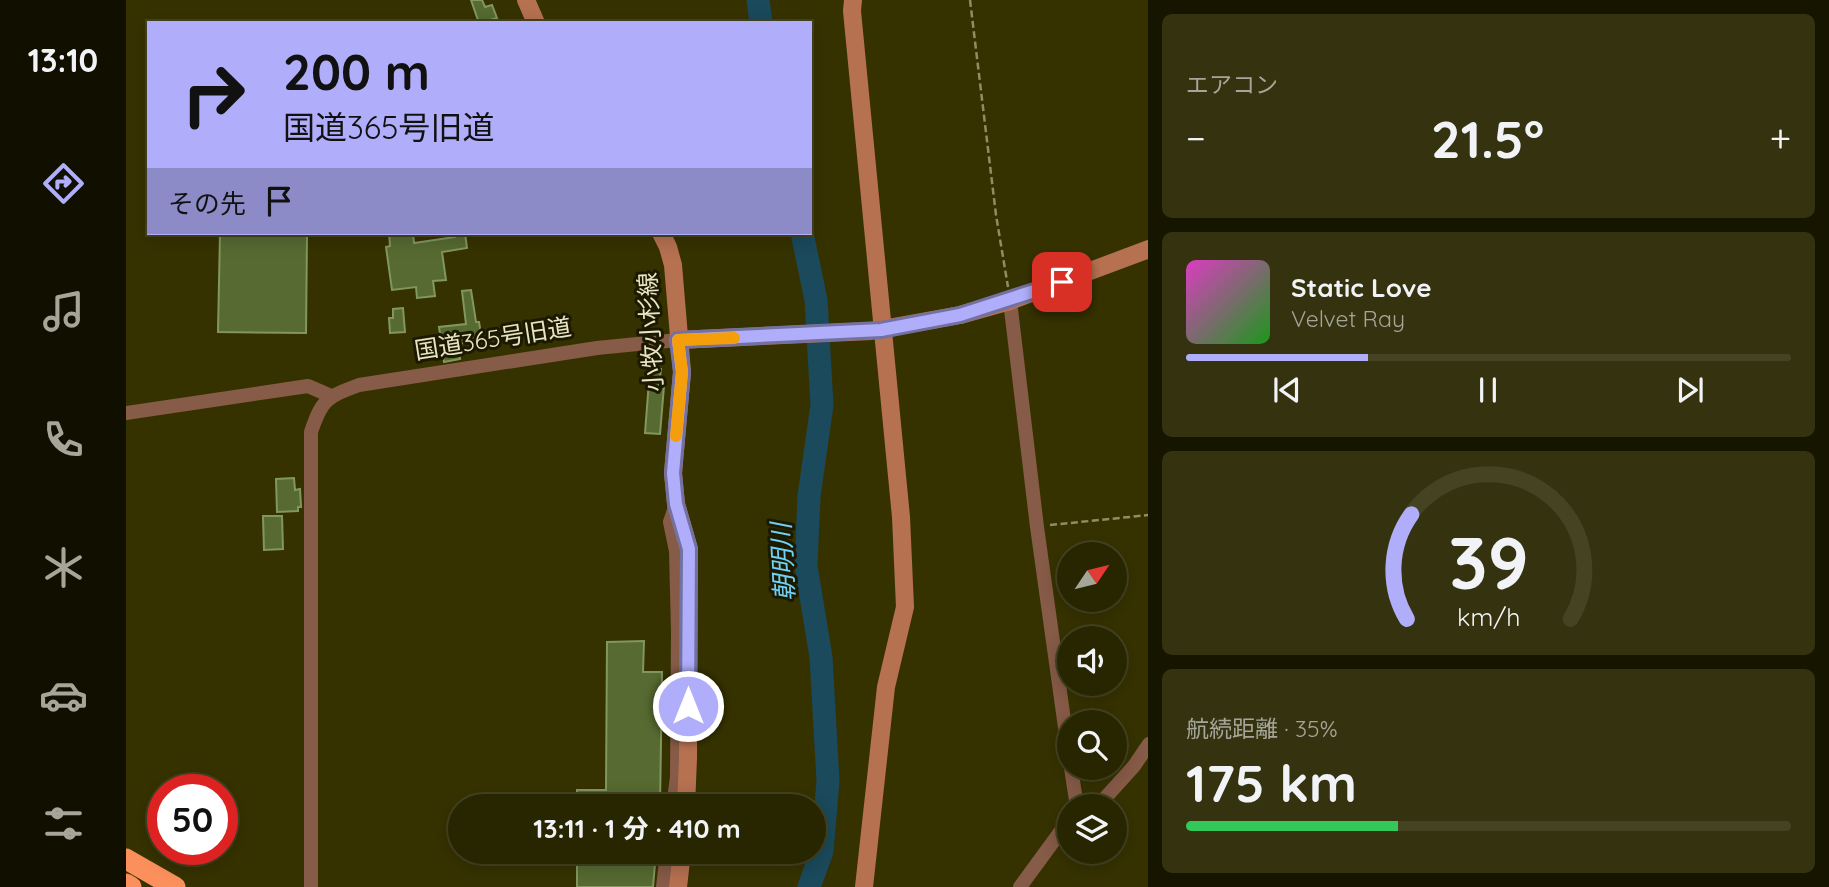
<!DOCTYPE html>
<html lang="ja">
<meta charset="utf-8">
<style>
:root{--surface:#282600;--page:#34320f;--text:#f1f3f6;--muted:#a5a599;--line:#444322;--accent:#b0aefa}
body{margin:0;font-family:Quicksand,"Noto Sans JP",sans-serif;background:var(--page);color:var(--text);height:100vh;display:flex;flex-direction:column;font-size:26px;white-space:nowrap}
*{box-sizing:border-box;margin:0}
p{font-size:23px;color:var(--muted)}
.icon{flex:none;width:38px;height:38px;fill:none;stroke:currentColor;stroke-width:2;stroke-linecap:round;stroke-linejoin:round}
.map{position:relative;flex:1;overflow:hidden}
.sheet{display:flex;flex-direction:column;gap:14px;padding:14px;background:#161500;width:681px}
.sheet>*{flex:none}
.hud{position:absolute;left:21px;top:21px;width:665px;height:214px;border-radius:0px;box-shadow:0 4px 18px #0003,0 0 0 2px var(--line);background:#b0aefa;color:#111;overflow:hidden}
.needle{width:46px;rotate:55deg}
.tools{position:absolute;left:931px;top:542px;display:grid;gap:14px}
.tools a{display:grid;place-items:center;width:70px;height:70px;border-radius:50%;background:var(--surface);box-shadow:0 4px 18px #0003,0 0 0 2px var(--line);font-size:35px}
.speed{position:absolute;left:21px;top:774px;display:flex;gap:14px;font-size:35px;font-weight:700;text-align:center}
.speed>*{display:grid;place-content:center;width:91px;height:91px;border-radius:50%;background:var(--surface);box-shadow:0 4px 18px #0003,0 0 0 2px var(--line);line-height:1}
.speed .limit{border:10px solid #d22;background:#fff;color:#111}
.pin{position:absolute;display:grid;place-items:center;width:60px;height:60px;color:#fff;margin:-30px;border-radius:14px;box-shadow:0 4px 10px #0006}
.me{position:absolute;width:77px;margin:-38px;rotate:0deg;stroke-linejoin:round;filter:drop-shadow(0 0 5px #0008)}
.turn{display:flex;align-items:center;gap:24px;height:147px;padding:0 21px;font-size:32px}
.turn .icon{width:91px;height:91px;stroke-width:2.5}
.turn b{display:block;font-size:49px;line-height:60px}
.then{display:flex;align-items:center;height:66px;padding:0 21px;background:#0003;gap:14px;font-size:26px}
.big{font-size:52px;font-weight:700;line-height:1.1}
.sheet .tile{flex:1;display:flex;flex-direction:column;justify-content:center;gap:10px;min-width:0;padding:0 24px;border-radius:10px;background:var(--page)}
.sheet .dial{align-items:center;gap:0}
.dial svg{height:182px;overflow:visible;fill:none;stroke:var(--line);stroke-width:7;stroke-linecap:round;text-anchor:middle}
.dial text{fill:var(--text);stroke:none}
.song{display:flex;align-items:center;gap:21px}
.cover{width:84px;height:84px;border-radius:10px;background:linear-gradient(135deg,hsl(310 70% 55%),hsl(120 70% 35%))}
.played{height:7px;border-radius:4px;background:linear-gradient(90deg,var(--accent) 30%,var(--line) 30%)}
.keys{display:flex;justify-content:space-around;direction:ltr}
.heat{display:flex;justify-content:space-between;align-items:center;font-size:38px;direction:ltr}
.charge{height:10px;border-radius:5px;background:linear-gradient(90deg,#34c759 35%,var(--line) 0)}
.trip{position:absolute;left:322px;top:794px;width:378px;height:70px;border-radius:35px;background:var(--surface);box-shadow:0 4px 18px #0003,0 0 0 2px var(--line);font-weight:700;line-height:70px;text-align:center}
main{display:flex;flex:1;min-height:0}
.dock{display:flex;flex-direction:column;width:126px;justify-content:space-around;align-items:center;background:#100f00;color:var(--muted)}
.dock .icon{width:49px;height:49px}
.dock .selected{color:var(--accent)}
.dock b{font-size:32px;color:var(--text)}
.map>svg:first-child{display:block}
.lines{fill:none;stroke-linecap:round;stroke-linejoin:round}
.river{stroke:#1a4a5b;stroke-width:23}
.building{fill:#566a31;stroke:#82975d;stroke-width:2}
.path{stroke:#908d64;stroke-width:2.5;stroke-dasharray:7 3.5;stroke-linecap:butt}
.street{stroke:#865b47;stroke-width:14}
.secondary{stroke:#b67151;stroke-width:18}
.highway{stroke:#fb905d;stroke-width:21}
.route-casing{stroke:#7271a2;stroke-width:18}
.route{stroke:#b0aefa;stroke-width:12}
.slow{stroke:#f59e0b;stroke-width:12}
.labels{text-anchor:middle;stroke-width:6;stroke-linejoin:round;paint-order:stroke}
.street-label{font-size:24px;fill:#e7e5c5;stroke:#1c1901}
.water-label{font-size:26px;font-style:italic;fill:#70d2f6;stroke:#1c1901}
</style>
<main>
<nav class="dock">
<b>13:10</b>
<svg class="icon selected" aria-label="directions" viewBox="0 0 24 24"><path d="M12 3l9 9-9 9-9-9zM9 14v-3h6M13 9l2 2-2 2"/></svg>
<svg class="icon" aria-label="music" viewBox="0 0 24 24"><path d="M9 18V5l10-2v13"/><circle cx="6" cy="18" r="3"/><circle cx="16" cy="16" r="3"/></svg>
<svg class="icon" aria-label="phone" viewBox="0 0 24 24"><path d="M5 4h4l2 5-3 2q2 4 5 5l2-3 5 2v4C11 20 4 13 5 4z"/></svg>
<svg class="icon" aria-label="climate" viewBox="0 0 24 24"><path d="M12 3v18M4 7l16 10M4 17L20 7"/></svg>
<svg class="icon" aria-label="car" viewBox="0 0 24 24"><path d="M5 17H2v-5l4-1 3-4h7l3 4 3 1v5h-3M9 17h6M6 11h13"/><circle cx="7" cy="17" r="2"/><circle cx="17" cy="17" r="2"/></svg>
<svg class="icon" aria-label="filters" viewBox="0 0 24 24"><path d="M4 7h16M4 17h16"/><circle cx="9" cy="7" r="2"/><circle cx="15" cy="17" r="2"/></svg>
</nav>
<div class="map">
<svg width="1023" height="887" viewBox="0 0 1023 887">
<rect width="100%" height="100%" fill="#363200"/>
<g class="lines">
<g class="river">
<path d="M632,0L635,23"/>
<path d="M676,233L690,300L696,405L683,496L680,566L695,657L702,781L696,851L683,887"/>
</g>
</g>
<g class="building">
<path d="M345,0H356L359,7L366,5L371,18L353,23Z"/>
<path d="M94,233L181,234L180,333L92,332Z"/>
<path d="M263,233H287L288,243L329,237L328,233H339L341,248L316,252L320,280L307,281L309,296L291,298L290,287L266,290L260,247L264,246Z"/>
<path d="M345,290L350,322H353L356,340L332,344L334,359L318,362L313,327L340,324L336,291Z"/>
<path d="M277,308L279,332L264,333L263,318H267V309Z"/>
<path d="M524,368L535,369L533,386H538L534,434L519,433Z"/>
<path d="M168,478L169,490L174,489L175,507H172V511L151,512L150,479Z"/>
<path d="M137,516H156L157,549L138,550Z"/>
<path d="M518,641L517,672H536L534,807H451V790H480L481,642Z"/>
<path d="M451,852H530L527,887H451Z"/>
</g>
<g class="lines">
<g class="path">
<path d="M844,0L870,215L882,287"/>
<path d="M924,525L1023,515"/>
</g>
<g class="street">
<path d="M884,301L911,527L943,756"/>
<path d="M0,413L182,386L205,396"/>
<path d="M945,768L951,807"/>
<path d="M547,807L551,777L552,632L550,551L544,522L550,504"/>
<path d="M971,807L1008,766L1023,744"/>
<path d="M185,887V432C196,399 201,397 233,385L471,348L552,340"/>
<path d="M537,887L541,852"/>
<path d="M894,887L943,820"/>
</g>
<g class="secondary">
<path d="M400,0L410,23"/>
<path d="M727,0L726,11L775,517L779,607L760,687L738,887"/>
<path d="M535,233L542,247L547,265L556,372L547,473L550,504L563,549L562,758L560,807"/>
<path d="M552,340L745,331L834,315L884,301L1023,249"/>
<path d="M552,887L556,852"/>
</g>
<g class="highway">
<path d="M0,859L49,887"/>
<path d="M0,884L5,887"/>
</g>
</g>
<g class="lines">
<g class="route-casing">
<path id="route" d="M562,706L563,549L550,504L547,473L556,372L552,340L755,330L834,315L936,282"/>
</g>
<use href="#route" class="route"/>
<path class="slow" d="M550,436L556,372L552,340L608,338"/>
</g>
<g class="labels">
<g class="street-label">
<text transform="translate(525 332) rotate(-93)" y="8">小牧小杉線</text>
<text transform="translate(367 339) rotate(-9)" y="8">国道365号旧道</text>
</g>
<g class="water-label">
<text transform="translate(657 562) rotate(-93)" y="9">朝明川</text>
</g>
</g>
</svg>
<div class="tools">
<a><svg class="needle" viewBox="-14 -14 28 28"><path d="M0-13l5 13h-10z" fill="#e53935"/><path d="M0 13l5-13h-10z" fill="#a5a599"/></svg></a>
<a><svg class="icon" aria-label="sound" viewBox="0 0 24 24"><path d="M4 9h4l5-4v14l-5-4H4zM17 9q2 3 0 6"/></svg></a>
<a><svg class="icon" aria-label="search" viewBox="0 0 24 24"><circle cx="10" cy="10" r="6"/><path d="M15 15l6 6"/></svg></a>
<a><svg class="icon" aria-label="layers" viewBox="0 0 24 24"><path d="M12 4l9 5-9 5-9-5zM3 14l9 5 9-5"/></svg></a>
</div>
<div class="speed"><div class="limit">50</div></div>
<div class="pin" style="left:936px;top:282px;background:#d93025"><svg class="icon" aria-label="arrive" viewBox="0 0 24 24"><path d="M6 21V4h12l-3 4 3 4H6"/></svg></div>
<svg class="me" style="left:562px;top:706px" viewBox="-20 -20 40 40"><circle r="17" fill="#b0aefa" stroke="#fff" stroke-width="3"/><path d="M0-11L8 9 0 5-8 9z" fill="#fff"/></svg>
<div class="trip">13:11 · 1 分 · 410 m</div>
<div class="hud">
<div class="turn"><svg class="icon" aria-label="right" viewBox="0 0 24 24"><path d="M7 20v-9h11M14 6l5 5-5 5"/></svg><div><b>200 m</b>国道365号旧道</div></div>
<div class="then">その先<svg class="icon" aria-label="arrive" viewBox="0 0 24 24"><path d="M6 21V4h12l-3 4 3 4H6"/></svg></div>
</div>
</div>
<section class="sheet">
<div class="tile"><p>エアコン</p>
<div class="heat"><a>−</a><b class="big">21.5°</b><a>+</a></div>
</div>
<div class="tile">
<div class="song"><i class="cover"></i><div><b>Static Love</b><p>Velvet Ray</p></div></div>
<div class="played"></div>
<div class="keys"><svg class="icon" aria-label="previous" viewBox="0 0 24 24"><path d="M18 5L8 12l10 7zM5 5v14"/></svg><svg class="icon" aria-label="pause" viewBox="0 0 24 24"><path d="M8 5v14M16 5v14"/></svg><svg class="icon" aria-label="next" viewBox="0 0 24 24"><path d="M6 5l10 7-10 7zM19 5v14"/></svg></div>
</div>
<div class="tile dial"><svg viewBox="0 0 100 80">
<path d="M14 69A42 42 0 1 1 86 69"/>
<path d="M14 69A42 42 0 0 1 16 23" stroke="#b0aefa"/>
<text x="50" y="56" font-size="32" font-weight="700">39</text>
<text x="50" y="72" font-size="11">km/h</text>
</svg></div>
<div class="tile"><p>航続距離 · 35%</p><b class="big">175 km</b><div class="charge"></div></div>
</section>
</main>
